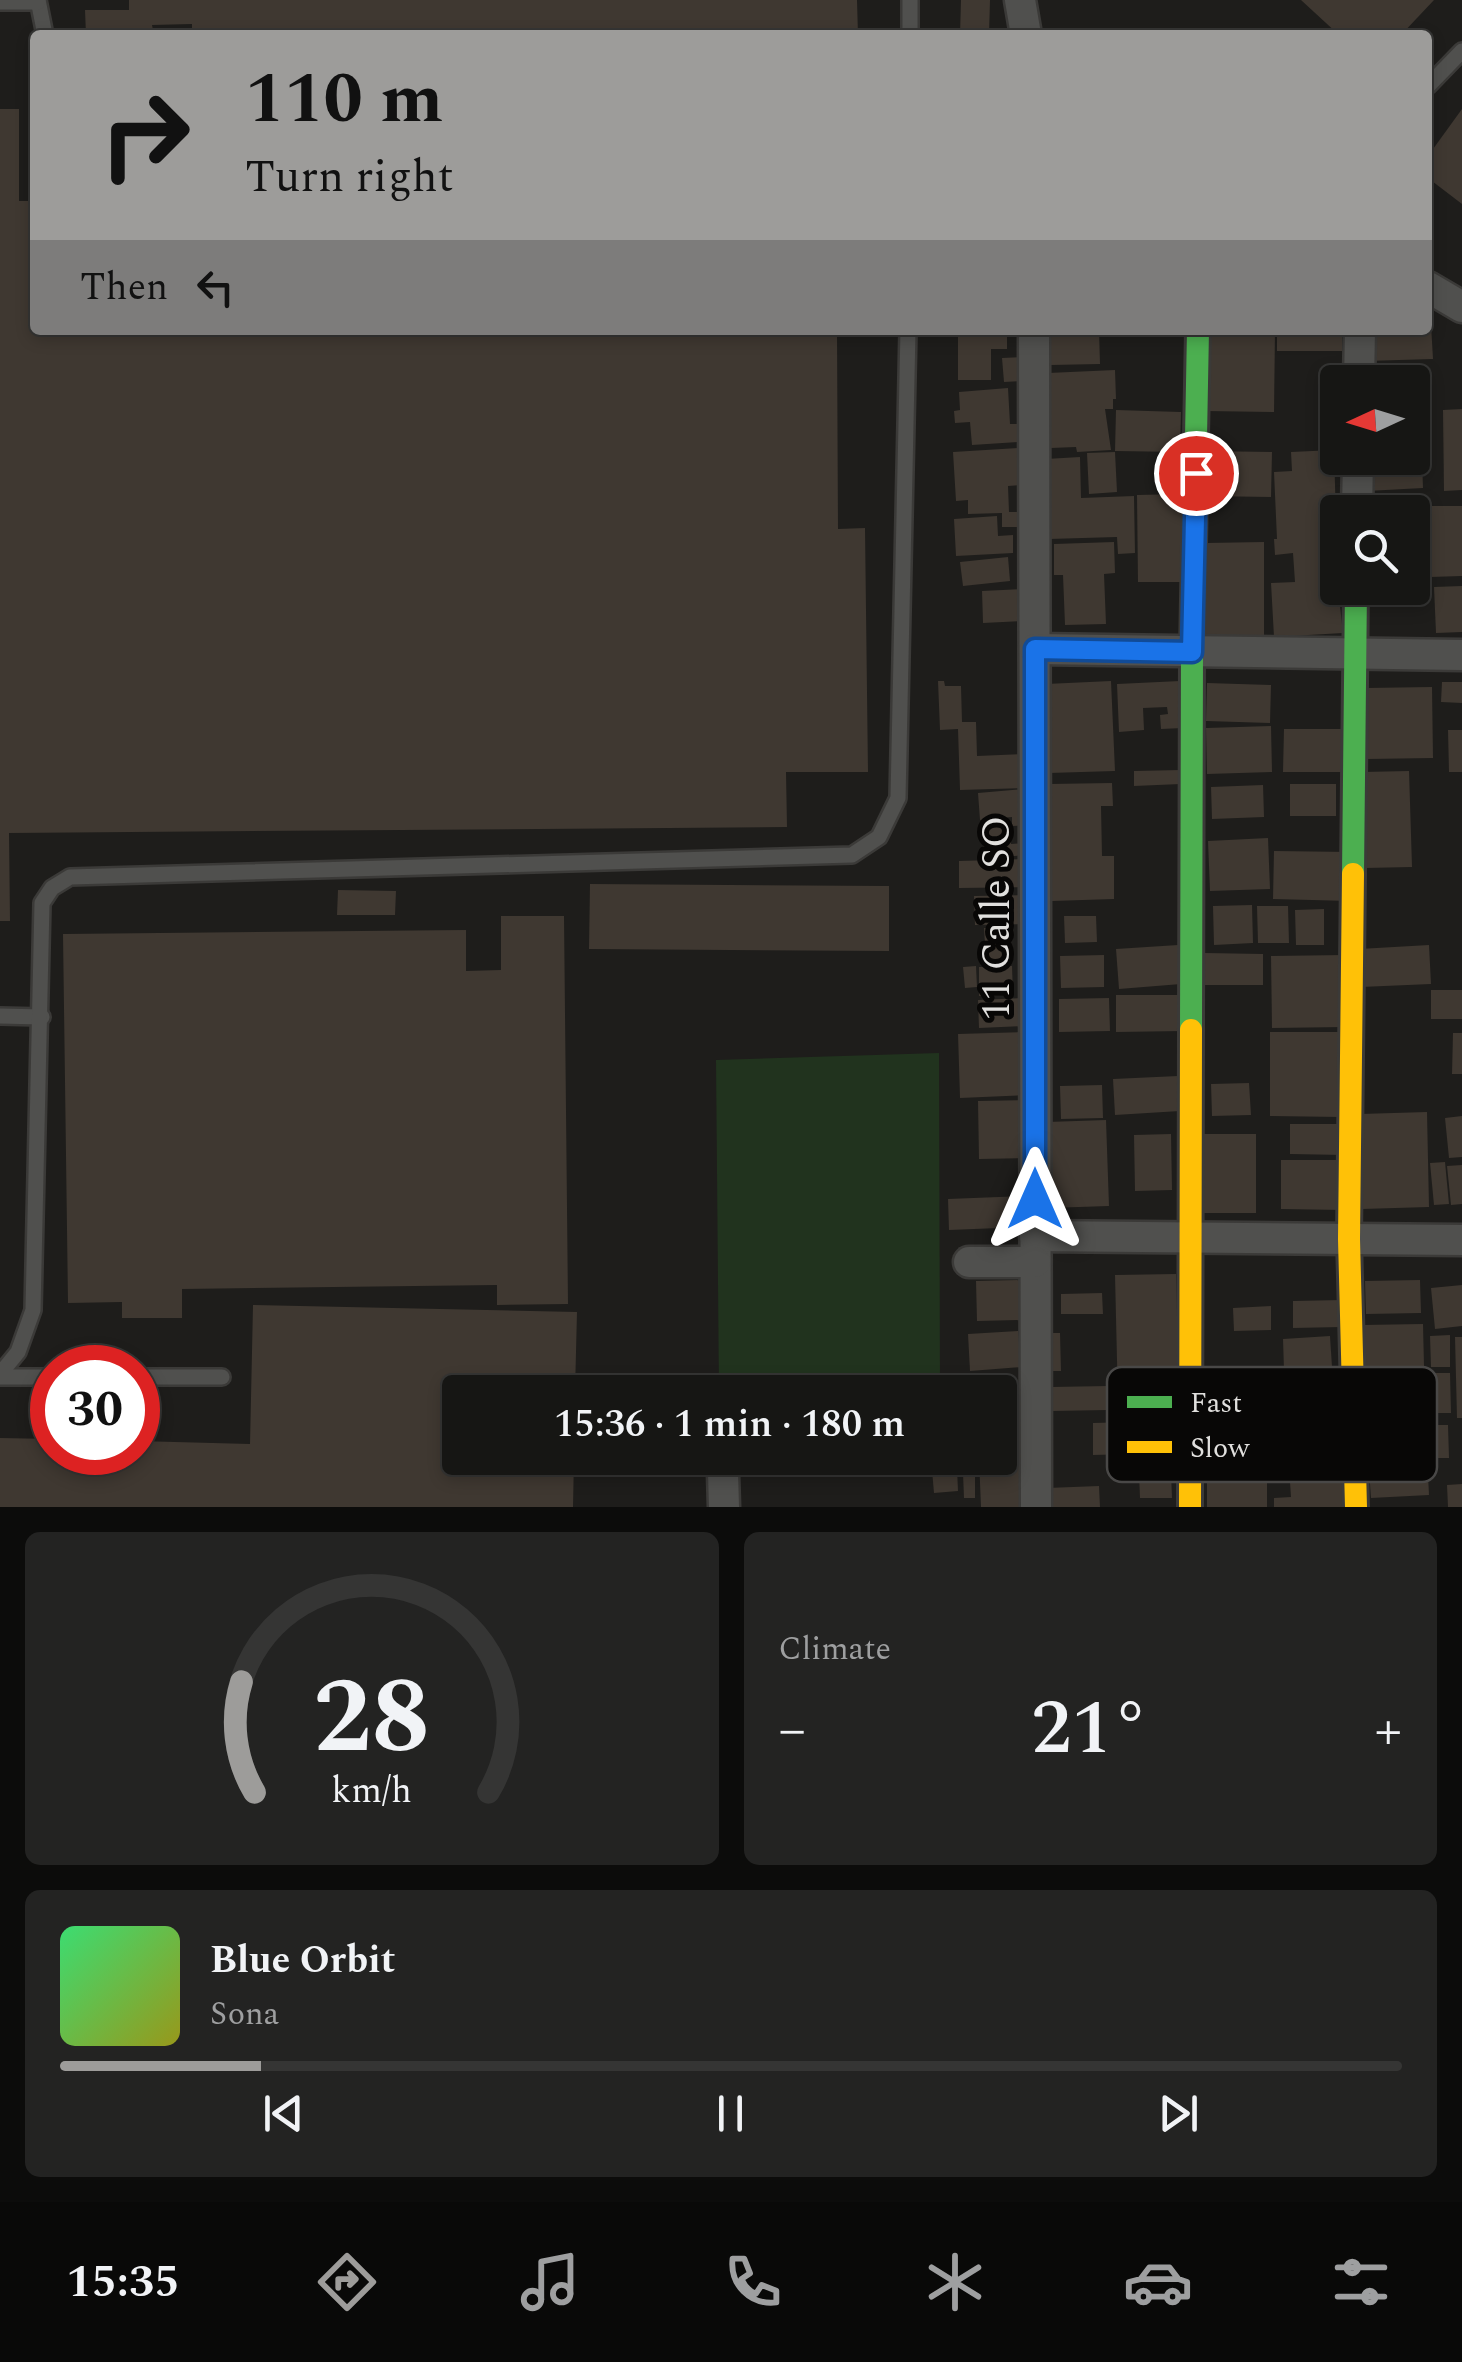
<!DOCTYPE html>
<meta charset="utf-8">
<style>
:root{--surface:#161614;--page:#232322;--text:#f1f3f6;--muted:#9e9fa0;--line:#353534;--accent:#9d9c9a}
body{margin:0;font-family:Spectral,serif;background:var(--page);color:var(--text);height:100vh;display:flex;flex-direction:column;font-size:38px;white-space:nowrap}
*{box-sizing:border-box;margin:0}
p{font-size:32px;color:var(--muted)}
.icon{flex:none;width:55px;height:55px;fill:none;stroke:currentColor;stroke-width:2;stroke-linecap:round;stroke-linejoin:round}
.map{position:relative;height:1507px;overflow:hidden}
.details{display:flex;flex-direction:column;gap:25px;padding:25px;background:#0c0c0b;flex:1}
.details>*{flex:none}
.top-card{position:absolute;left:30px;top:30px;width:1402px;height:305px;border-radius:10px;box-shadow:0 5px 15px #0003,0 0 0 2px var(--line);background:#9d9c9a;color:#111;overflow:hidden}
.needle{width:65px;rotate:266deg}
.controls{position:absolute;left:1320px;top:365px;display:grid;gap:20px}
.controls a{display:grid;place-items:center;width:110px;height:110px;border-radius:10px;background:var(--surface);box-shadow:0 5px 15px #0003,0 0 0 2px var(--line);font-size:50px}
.speed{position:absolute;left:30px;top:1345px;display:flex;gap:20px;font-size:50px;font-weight:700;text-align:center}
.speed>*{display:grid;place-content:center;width:130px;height:130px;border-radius:50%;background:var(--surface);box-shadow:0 5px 15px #0003,0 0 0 2px var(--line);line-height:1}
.speed .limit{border:15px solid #d22;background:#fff;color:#111}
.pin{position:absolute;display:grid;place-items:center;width:85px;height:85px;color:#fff;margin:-42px;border:5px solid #fff;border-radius:50%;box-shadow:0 2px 10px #0007}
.me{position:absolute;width:110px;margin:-55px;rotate:0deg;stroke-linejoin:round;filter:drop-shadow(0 0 8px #0008)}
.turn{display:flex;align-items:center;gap:35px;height:210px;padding:0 50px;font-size:45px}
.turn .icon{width:130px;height:130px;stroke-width:2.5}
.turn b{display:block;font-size:70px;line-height:85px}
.then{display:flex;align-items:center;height:95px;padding:0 50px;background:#0003;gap:20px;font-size:38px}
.big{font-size:75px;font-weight:600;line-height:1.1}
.details .card{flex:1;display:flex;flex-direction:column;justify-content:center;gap:15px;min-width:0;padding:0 35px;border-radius:15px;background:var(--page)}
.details .dial{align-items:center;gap:0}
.dial svg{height:260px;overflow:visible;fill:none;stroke:var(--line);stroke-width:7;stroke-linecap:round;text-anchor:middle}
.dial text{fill:var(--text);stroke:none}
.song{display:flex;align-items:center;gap:30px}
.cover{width:120px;height:120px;border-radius:15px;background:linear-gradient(135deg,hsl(140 70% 55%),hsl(60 70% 35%))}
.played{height:10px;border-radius:5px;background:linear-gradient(90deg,var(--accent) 15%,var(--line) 15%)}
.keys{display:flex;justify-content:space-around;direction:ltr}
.heat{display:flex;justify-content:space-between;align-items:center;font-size:55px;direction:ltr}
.details .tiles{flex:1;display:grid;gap:25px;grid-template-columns:1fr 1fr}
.card:last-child{grid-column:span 2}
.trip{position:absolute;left:442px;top:1375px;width:575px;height:100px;border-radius:10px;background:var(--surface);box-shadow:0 5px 15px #0003,0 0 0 2px var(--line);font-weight:600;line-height:100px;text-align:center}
.tabs{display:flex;height:160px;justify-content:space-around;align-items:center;background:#090908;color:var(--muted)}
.tabs .icon{width:70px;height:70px}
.tabs .current{color:var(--accent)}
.tabs b{font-size:45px;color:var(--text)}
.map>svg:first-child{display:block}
.green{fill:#21331e}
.building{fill:#3f3831}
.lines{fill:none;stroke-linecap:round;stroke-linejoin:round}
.lane-casing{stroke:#3b3a38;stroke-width:20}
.street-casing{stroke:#3b3a38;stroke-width:35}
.fast-casing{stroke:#3b3a38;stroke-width:28}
.slow-casing{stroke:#3b3a38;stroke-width:28}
.lane{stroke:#50504e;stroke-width:15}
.street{stroke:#50504e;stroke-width:30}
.fast{stroke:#4caf50;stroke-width:22}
.slow{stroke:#ffc107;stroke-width:22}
.route-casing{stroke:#114b97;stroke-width:25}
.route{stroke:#1a73e8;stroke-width:18}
.labels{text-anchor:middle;stroke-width:10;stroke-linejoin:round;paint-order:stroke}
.street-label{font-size:40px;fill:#e1e0de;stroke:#080706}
.key{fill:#080706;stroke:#494847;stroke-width:2.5}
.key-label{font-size:28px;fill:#e1e0de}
</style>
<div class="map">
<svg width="1462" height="1507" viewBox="0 0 1462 1507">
<rect width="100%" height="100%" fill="#1e1d1b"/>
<path class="green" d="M939,1053L940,1392H719L716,1060Z"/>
<g class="building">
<path d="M129,0H857L858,35H192V24L152,25L154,35H86L85,10H129Z"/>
<path d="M961,0H990L989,35H960Z"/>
<path d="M1301,0H1434L1401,35H1339Z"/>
<path d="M0,109H19V201H35V330H837L838,529L865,528L868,772H786L787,827L9,833L10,921H0Z"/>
<path d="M1462,109V204L1428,178V156Z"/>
<path d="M1428,322L1431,324L1433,359L1366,361V330H1428Z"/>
<path d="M976,330H1007V349H991V380H958V333Z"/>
<path d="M1050,330H1099L1100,364L1051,365Z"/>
<path d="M1206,330H1275L1274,412L1205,411Z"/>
<rect x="1277" y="330" width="65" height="21"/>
<path d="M1024,357L1025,381L1004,382L1002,358Z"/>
<path d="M1115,370L1116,399H1113V409H1105L1111,450L1077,452L1076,447L1051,448L1048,373Z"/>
<path d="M1008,388L1010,424H1017L1018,442L972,445L970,422L955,423L954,411L960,410L959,392Z"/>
<rect x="1412" y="392" width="18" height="33"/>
<path d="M1462,409V490L1444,491L1443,410Z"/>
<path d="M1116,410L1181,412L1180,452L1115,451Z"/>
<path d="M1412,431H1421L1423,488L1367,491L1365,458H1412Z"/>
<path d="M1020,448L1022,485L1008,486L1009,512H1019V527H1002V513L968,514V500L956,501L953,452Z"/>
<path d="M1334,450L1338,588L1343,633L1274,637L1271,583L1295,582L1293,553L1275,555L1274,539H1277L1274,472L1292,471L1291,452Z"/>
<path d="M1205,451L1272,452L1271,497L1205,496Z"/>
<path d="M1115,452L1117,492L1089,494L1087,453Z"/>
<path d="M1080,457L1081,498L1134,496L1135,553L1118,554L1117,537L1049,539L1046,459Z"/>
<path d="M1182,494L1183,582H1138L1137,495Z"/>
<path d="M1429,506H1462V576L1430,577Z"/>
<path d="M997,516L998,536L1013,535V553L956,556L954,519Z"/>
<path d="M1114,542L1115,573L1104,574L1106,624L1065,625L1063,575H1054V544Z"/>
<path d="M1264,542V639H1206V543Z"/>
<path d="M1008,557L1010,581L963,586L960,562Z"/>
<path d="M1462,586V632L1436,633L1434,587Z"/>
<path d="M1025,589L1026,621L983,623L982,591Z"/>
<path d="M938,681H944L945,686H961L962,722H976L977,756L1027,754L1028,788L960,790L958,729L940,730Z"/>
<path d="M1111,681L1115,771L1049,773L1046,684Z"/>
<path d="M1180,681L1183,728L1161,729L1160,715L1168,714L1167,707L1143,708L1144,730L1119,732L1117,684Z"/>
<path d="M1442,682H1462V703L1441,702Z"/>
<path d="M1207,683L1271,685L1270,723L1206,721Z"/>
<path d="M1432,687L1433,758L1367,759L1366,688Z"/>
<path d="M1271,726L1272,772L1207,774L1206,728Z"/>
<path d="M1284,729H1343L1342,772H1283Z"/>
<path d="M1448,730H1462V772H1449Z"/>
<path d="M1181,770V784L1134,786V771Z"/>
<path d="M1409,771L1412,867L1365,868L1362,772Z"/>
<path d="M1112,783L1113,806H1101L1102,856H1114V899L1052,901L1049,784Z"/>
<rect x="1290" y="784" width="46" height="32"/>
<path d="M1263,785L1264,817L1212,819L1211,787Z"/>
<path d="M1025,789L1028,825L1012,826V817L980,820L978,793Z"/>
<path d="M1009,824L1011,844L1027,843V855L984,858L982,826Z"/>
<path d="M1268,838L1270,889L1210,891L1208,841Z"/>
<path d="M1274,851L1351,852L1350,901L1273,899Z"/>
<path d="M1028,859L1029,887L959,888V861Z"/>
<path d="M590,884L889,886V951L589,949Z"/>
<path d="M338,890L396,891L395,915H337Z"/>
<path d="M1029,895V924L975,925L974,896Z"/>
<path d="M1252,905L1253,943L1214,945L1213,906Z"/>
<path d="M1257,906H1288L1289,943H1258Z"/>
<path d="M1324,909V945H1296L1295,910Z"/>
<path d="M501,916H564L568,1304L497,1305V1285L182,1289V1318H122V1302L68,1303L63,934L466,930V971L501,970Z"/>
<path d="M1064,916H1096L1097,942L1065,943Z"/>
<path d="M1007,927L1010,960L986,961L984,928Z"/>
<path d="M1178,945L1181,984L1119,989L1116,949Z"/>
<path d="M1429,945L1431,984L1361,987L1359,949Z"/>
<path d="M1205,953L1263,954V985H1205Z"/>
<path d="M1104,955V987L1061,988L1060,956Z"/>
<path d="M1345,955V1027L1272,1028L1271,956Z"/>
<path d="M976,966L977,987L965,988L963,967Z"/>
<path d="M1012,966L1013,995L979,996V967Z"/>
<rect x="1431" y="990" width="31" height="29"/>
<path d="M1116,995H1184V1031L1116,1032Z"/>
<path d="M1024,998L1025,1026L979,1028L978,1000Z"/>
<path d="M1109,998L1110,1031L1059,1032V999Z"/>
<path d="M1024,1032L1027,1095L960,1098L958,1034Z"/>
<path d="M1270,1032H1340L1341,1117L1270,1116Z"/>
<path d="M1453,1033H1462V1074H1452Z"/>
<path d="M1178,1076L1180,1111L1115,1115L1113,1079Z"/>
<path d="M1249,1083L1251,1115L1212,1116L1211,1084Z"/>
<path d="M1102,1085L1103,1118L1061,1119L1060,1086Z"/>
<path d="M1027,1100L1028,1158L979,1159L978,1101Z"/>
<path d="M1427,1112L1429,1207L1362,1209L1360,1114Z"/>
<path d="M1462,1116V1157L1449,1158L1445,1118Z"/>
<path d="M1106,1120L1109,1206L1049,1208L1047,1122Z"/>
<path d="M1290,1124H1344V1155L1290,1154Z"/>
<path d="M1171,1134L1172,1190L1135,1191L1134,1135Z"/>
<rect x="1201" y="1134" width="55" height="79"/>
<path d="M1281,1160H1344L1343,1210L1281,1209Z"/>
<path d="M1445,1162L1449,1204L1434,1205L1430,1163Z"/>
<path d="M1462,1165V1204L1451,1205L1447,1166Z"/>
<path d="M1023,1196L1024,1227L949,1230L948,1199Z"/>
<path d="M1176,1274L1179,1401L1118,1403L1115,1275Z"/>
<path d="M1022,1280L1023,1320L977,1321L976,1281Z"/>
<path d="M1420,1280L1421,1313L1366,1314L1365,1281Z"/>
<path d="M1462,1285V1326L1435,1329L1431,1288Z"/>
<path d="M1102,1293L1103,1314H1061V1294Z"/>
<path d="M1342,1300V1327L1293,1328V1301Z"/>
<path d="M253,1305L577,1312L575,1392H460V1458H574L573,1507H0V1438L52,1439V1452H138V1441L250,1444Z"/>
<path d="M1271,1306V1330L1234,1331L1233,1308Z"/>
<path d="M1423,1324L1424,1366L1363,1368L1362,1325Z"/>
<path d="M1018,1331L1021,1367L970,1371L968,1334Z"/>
<path d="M1049,1333H1060L1061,1371H1050Z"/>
<path d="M1450,1335V1367H1431L1430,1336Z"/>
<path d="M1330,1336L1332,1367L1284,1370L1283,1339Z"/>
<path d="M1455,1337H1462V1418H1457Z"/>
<path d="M1430,1373H1450L1451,1413H1431Z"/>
<path d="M1023,1384L1025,1405L1000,1406V1392H978L977,1386Z"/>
<path d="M1108,1386V1410L1052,1411L1051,1387Z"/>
<path d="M1024,1410L1026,1437L1000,1439V1411Z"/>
<path d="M1130,1422L1131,1454L1093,1455V1423Z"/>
<path d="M1437,1425H1448L1449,1458H1438Z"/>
<path d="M1024,1442L1027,1507H981L979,1458H1000V1443Z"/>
<path d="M1427,1454L1429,1495L1371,1498L1368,1457Z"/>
<path d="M1346,1464L1348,1507H1274V1498L1291,1497L1289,1467Z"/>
<path d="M957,1468L958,1491L934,1493L932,1470Z"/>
<path d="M1171,1472L1172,1498H1140L1139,1473Z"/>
<path d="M963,1473H975V1498H964Z"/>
<path d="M1267,1476V1507H1207V1477Z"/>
<path d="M1462,1484V1507H1448L1447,1485Z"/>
<path d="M1099,1486L1100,1507H1047V1488Z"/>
</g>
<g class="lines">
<g class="lane-casing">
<g id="lane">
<path d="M38,0L45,35"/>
<path d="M910,0V35"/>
<path d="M0,2H38"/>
<path d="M1428,86L1462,51"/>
<path d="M0,1016L42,1017"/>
<path d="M0,1374L18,1352L33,1310L42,903L52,888L70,877L852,855L879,837L898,798L908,330"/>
<path d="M0,1377H52"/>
<path d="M138,1377H222"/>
</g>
</g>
<g class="street-casing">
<g id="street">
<path d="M1020,0L1026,35"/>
<path d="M1428,287L1462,307"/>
<path d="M1034,330L1036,1507"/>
<path d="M1359,382L1360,330"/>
<path d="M1357,512L1358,458"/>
<path d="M1035,649L1462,655"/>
<path d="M1035,1236L1462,1240"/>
<path d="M969,1262H1035"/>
<path d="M723,1473L724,1507"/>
</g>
</g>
<g class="fast-casing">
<g id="fast">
<path d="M1353,874L1356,588"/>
<path d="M1191,1030L1192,652L1198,330"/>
</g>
</g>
<g class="slow-casing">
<g id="slow">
<path d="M1353,874L1349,1239L1356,1507"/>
<path d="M1190,1507L1191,1030"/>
</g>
</g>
<use href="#lane" class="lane"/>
<use href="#street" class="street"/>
<use href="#fast" class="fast"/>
<use href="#slow" class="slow"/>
</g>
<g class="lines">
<g class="route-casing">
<path id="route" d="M1035,1199V649L1192,652L1196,473"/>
</g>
<use href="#route" class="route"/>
</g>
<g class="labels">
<g class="street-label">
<text transform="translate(995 918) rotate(-90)" y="14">11 Calle SO</text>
</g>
</g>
<rect x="1107" y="1367" width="330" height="115" rx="15" class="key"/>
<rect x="1127" y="1396" width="45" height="12" fill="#4caf50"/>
<rect x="1127" y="1441" width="45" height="12" fill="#ffc107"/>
<g class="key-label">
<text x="1190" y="1412">Fast</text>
<text x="1190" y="1457">Slow</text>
</g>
</svg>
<div class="controls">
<a><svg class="needle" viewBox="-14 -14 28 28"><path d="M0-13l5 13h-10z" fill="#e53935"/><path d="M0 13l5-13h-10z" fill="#9e9fa0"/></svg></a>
<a><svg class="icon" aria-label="search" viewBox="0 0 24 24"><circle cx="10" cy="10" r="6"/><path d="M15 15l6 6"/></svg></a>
</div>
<div class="speed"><div class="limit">30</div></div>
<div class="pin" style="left:1196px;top:473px;background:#d93025"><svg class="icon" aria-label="arrive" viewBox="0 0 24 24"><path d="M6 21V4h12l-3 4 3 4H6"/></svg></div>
<svg class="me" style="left:1035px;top:1199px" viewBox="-20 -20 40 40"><path d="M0-17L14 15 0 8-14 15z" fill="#1a73e8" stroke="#fff" stroke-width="4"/></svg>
<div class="trip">15:36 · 1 min · 180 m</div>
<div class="top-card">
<div class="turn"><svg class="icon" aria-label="right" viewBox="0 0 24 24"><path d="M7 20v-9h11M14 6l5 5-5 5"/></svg><div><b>110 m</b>Turn right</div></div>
<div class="then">Then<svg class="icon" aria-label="left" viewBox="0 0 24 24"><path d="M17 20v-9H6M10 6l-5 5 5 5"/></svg></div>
</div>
</div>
<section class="details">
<div class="tiles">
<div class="card dial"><svg viewBox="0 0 100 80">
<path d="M14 69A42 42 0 1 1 86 69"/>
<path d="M14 69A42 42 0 0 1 10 35" stroke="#9d9c9a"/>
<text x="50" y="56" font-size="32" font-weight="700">28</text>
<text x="50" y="72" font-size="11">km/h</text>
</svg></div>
<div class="card"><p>Climate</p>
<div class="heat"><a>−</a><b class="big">21°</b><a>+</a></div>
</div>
<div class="card">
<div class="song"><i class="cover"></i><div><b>Blue Orbit</b><p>Sona</p></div></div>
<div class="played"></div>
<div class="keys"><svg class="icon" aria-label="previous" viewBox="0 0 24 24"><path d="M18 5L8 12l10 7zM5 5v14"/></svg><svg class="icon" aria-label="pause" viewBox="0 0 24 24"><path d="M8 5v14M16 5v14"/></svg><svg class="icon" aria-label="next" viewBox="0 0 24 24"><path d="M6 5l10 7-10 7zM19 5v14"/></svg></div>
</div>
</div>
</section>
<nav class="tabs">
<b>15:35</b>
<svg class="icon current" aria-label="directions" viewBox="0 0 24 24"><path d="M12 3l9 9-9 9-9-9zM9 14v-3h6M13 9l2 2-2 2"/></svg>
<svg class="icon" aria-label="music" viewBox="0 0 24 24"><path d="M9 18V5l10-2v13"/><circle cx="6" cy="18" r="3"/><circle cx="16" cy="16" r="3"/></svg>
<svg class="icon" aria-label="phone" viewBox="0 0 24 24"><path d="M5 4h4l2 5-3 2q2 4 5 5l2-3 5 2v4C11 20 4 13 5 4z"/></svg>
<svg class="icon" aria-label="climate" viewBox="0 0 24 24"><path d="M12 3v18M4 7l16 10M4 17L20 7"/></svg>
<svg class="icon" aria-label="car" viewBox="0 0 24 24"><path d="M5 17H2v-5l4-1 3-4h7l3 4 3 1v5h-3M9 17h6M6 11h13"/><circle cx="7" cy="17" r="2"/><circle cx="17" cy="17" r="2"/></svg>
<svg class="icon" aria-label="filters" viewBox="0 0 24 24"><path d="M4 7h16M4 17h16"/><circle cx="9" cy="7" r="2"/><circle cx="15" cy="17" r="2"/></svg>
</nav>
